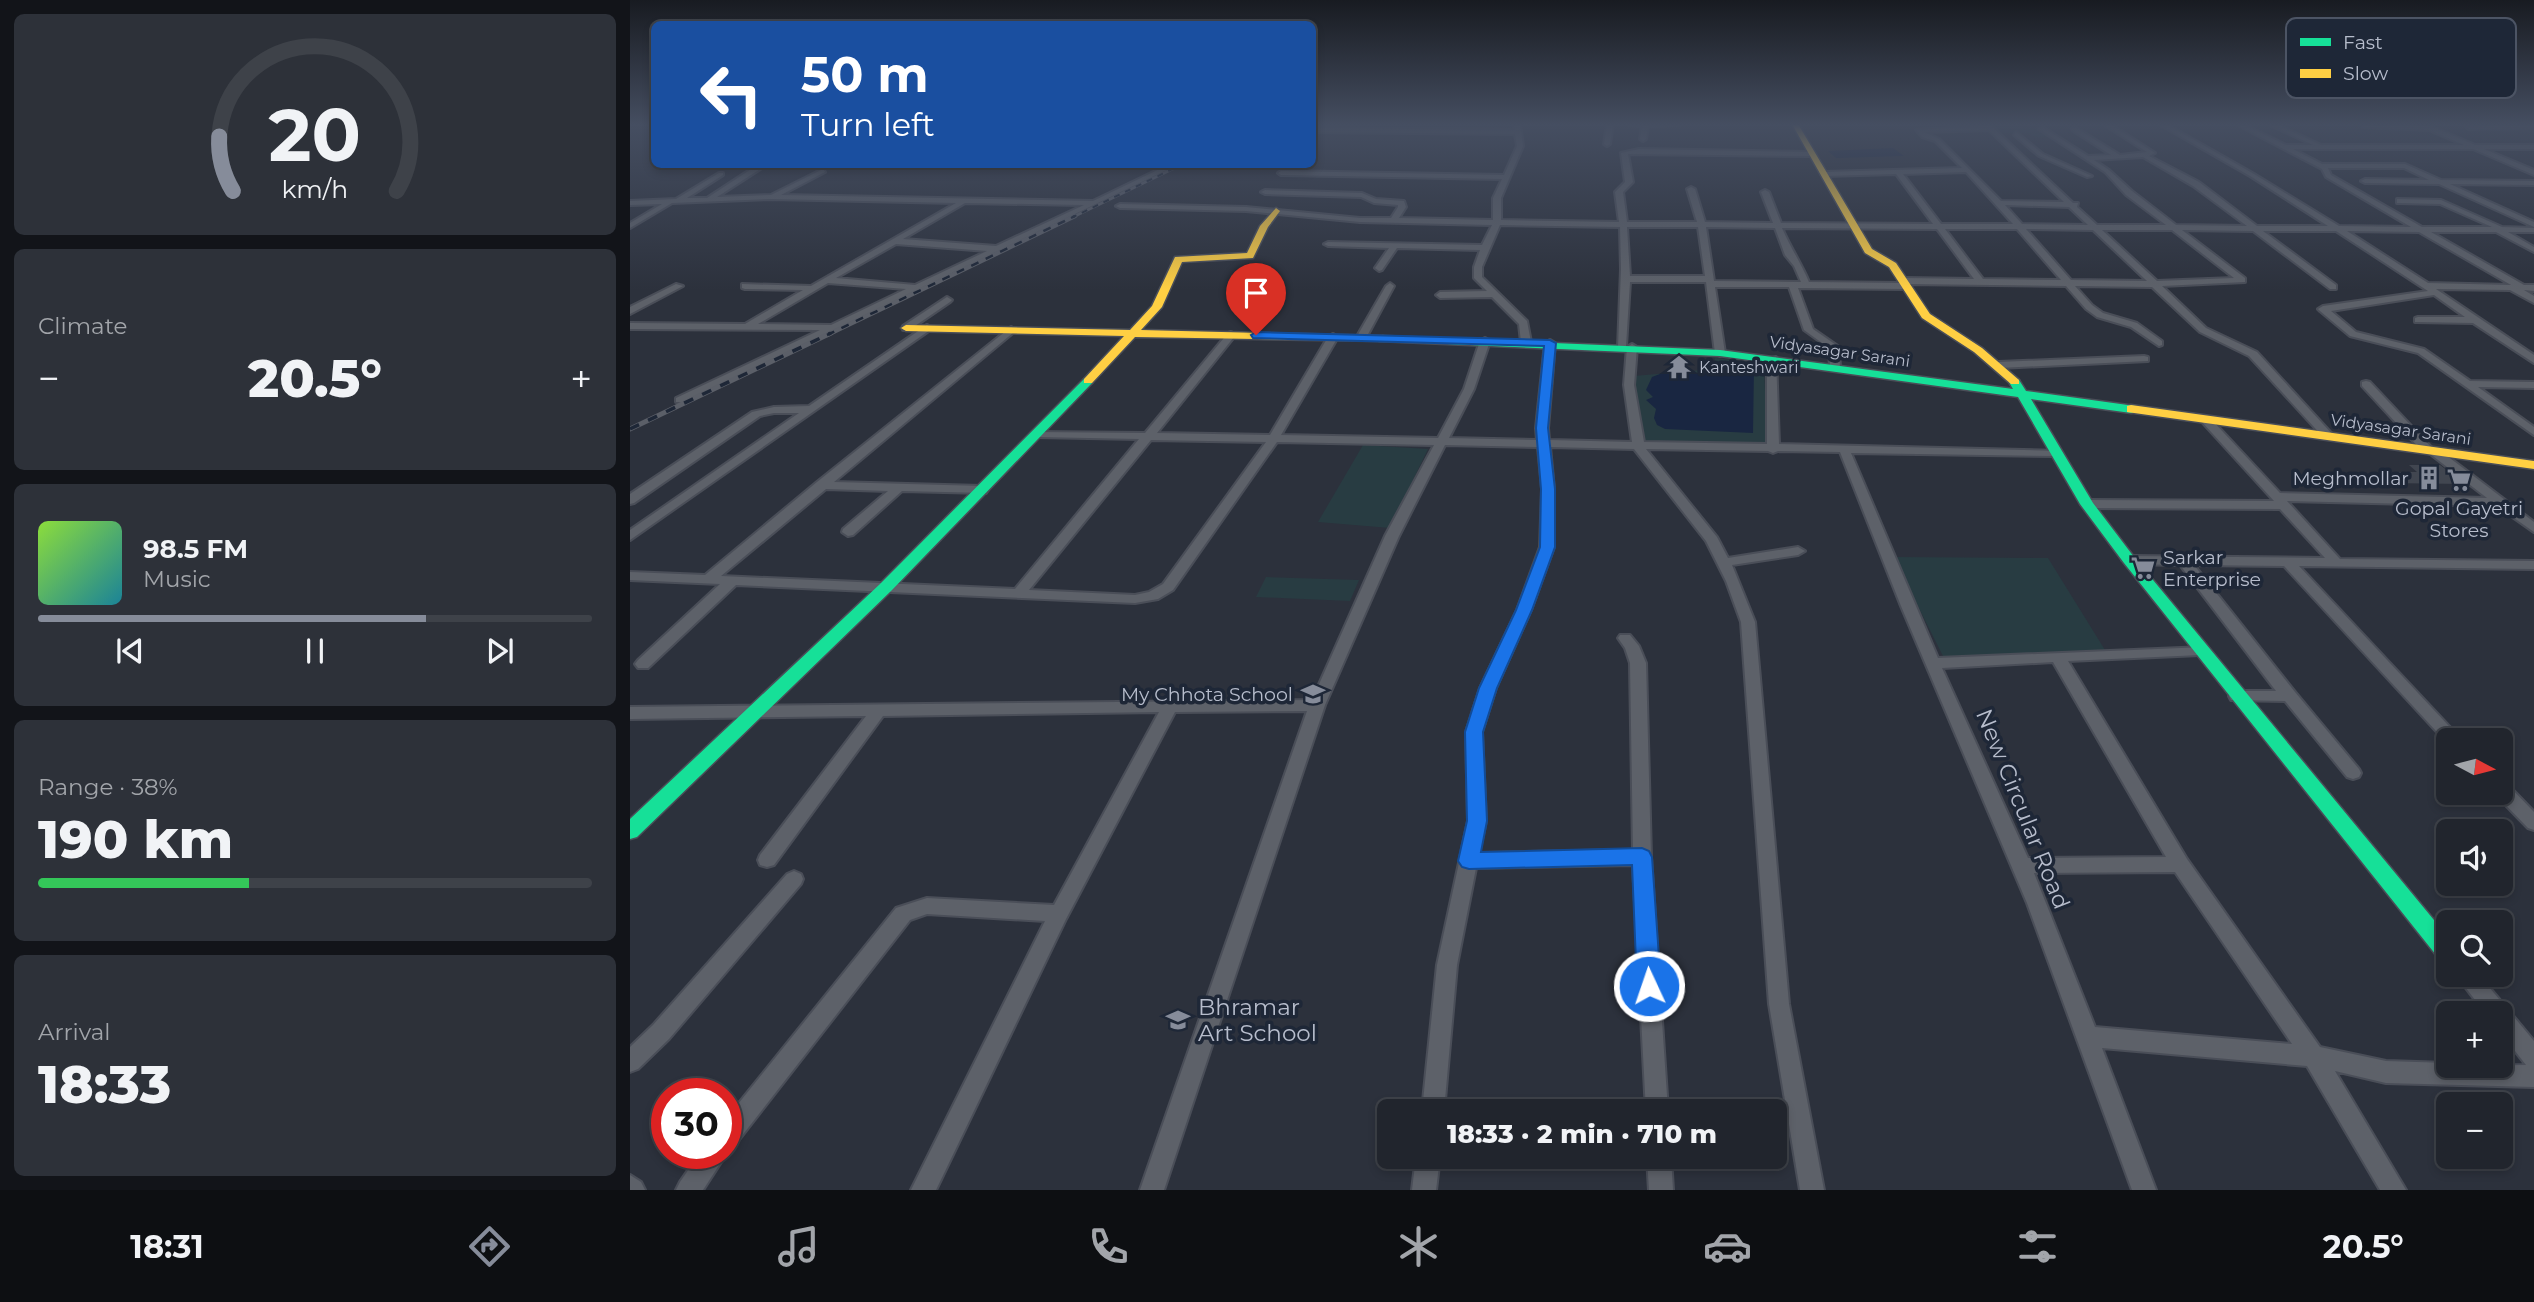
<!DOCTYPE html>
<meta charset="utf-8">
<style>
:root{--surface:#21252d;--page:#2d3139;--text:#f1f3f6;--muted:#a2a5aa;--line:#3e4249;--accent:#868c9a}
body{margin:0;font-family:Montserrat,sans-serif;background:var(--page);color:var(--text);height:100vh;display:flex;flex-direction:column;font-size:26px;white-space:nowrap}
*{box-sizing:border-box;margin:0}
p{font-size:23px;color:var(--muted)}
.icon{flex:none;width:38px;height:38px;fill:none;stroke:currentColor;stroke-width:2;stroke-linecap:round;stroke-linejoin:round}
.map{position:relative;flex:1;overflow:hidden}
.drawer{display:flex;flex-direction:column;gap:14px;padding:14px;background:#121419;width:630px}
.drawer>*{flex:none}
.guide{position:absolute;left:21px;top:21px;width:665px;height:147px;border-radius:10px;box-shadow:0 4px 10px #0003,0 0 0 2px var(--line);background:#1a4fa0;color:#fff;overflow:hidden}
.needle{width:46px;rotate:97deg}
.buttons{position:absolute;left:1806px;top:728px;display:grid;gap:14px}
.buttons a{display:grid;place-items:center;width:77px;height:77px;border-radius:10px;background:var(--surface);box-shadow:0 4px 10px #0003,0 0 0 2px var(--line);font-size:35px}
.speed{position:absolute;left:21px;top:1078px;display:flex;gap:14px;font-size:35px;font-weight:700;text-align:center}
.speed>*{display:grid;place-content:center;width:91px;height:91px;border-radius:50%;background:var(--surface);box-shadow:0 4px 10px #0003,0 0 0 2px var(--line);line-height:1}
.speed .limit{border:10px solid #d22;background:#fff;color:#111}
.pin{position:absolute;display:grid;place-items:center;width:60px;height:60px;color:#fff;margin:-72px -30px;border-radius:50% 50% 50% 0;rotate:-45deg;box-shadow:0 0 7px #0007}
.pin .icon{rotate:45deg}
.me{position:absolute;width:77px;margin:-38px;rotate:357deg;stroke-linejoin:round;filter:drop-shadow(0 0 5px #0008)}
.turn{display:flex;align-items:center;gap:24px;height:147px;padding:0 35px;font-size:32px}
.turn .icon{width:91px;height:91px;stroke-width:2.5}
.turn b{display:block;font-size:49px;line-height:60px}
.big{font-size:52px;font-weight:800;line-height:1.1}
.drawer .card{flex:1;display:flex;flex-direction:column;justify-content:center;gap:10px;min-width:0;padding:0 24px;border-radius:10px;background:var(--page)}
.drawer .dial{align-items:center;gap:0}
.dial svg{height:182px;overflow:visible;fill:none;stroke:var(--line);stroke-width:7;stroke-linecap:round;text-anchor:middle}
.dial text{fill:var(--text);stroke:none}
.song{display:flex;align-items:center;gap:21px}
.cover{width:84px;height:84px;border-radius:10px;background:linear-gradient(135deg,hsl(90 70% 55%),hsl(190 70% 35%))}
.played{height:7px;border-radius:4px;background:linear-gradient(90deg,var(--accent) 70%,var(--line) 70%)}
.keys{display:flex;justify-content:space-around;direction:ltr}
.heat{display:flex;justify-content:space-between;align-items:center;font-size:38px;direction:ltr}
.charge{height:10px;border-radius:5px;background:linear-gradient(90deg,#34c759 38%,var(--line) 0)}
.trip{position:absolute;left:747px;top:1099px;width:410px;height:70px;border-radius:10px;background:var(--surface);box-shadow:0 4px 10px #0003,0 0 0 2px var(--line);font-weight:800;line-height:70px;text-align:center}
.tabs{display:flex;height:112px;justify-content:space-around;align-items:center;background:#0d0f12;color:var(--muted)}
.tabs .icon{width:49px;height:49px}
.tabs .selected{color:var(--accent)}
.tabs b{font-size:32px;color:var(--text)}
main{display:flex;flex:1;min-height:0}
.map>svg:first-child{display:block}
.green{fill:#283c42}
.water{fill:#192641}
.building{fill:#414650}
.lines{fill:none;stroke-linecap:round;stroke-linejoin:round}
.street-casing{stroke:#4a4e58;stroke-width:4}
.fast-casing{stroke:#4a4e58;stroke-width:3}
.slow-casing{stroke:#4a4e58;stroke-width:3}
.street{fill:#5d6169;fill-rule:evenodd}
.fast{fill:#16e098;fill-rule:evenodd}
.slow{fill:#ffcf43;fill-rule:evenodd}
.rail-far2-casing{stroke:#5b5f68;stroke-width:2.5}
.rail-far1-casing{stroke:#5b5f68;stroke-width:4.5}
.rail-casing{stroke:#5b5f68;stroke-width:5}
.rail-far2{stroke:#1e2737;stroke-width:2;stroke-dasharray:6;stroke-linecap:butt}
.rail-far1{stroke:#1e2737;stroke-width:2.5;stroke-dasharray:8;stroke-linecap:butt}
.rail{stroke:#1e2737;stroke-width:3.5;stroke-dasharray:10;stroke-linecap:butt}
.route{fill:#1a73e8;stroke:#114b97;stroke-width:2}
.labels{text-anchor:middle;stroke-width:7;stroke-linejoin:round;paint-order:stroke}
.far-street-label{font-size:16px;fill:#b7bdcc;stroke:#1e2737}
.far-poi-label{font-size:16px;fill:#b7bdcc;stroke:#1e2737;text-anchor:start}
.poi-label{font-size:19px;fill:#b7bdcc;stroke:#1e2737;text-anchor:end}
.near-street-label{font-size:23px;fill:#b7bdcc;stroke:#1e2737}
.near-poi-label{font-size:23px;fill:#b7bdcc;stroke:#1e2737;text-anchor:start}
.key{fill:#1e2737;stroke:#4c5464;stroke-width:2}
.key-label{font-size:19px;fill:#b7bdcc}
</style>
<main>
<section class="drawer">
<div class="card dial"><svg viewBox="0 0 100 80">
<path d="M14 69A42 42 0 1 1 86 69"/>
<path d="M14 69A42 42 0 0 1 8 45" stroke="#868c9a"/>
<text x="50" y="56" font-size="32" font-weight="700">20</text>
<text x="50" y="72" font-size="11">km/h</text>
</svg></div>
<div class="card"><p>Climate</p>
<div class="heat"><a>−</a><b class="big">20.5°</b><a>+</a></div>
</div>
<div class="card">
<div class="song"><i class="cover"></i><div><b>98.5 FM</b><p>Music</p></div></div>
<div class="played"></div>
<div class="keys"><svg class="icon" aria-label="previous" viewBox="0 0 24 24"><path d="M18 5L8 12l10 7zM5 5v14"/></svg><svg class="icon" aria-label="pause" viewBox="0 0 24 24"><path d="M8 5v14M16 5v14"/></svg><svg class="icon" aria-label="next" viewBox="0 0 24 24"><path d="M6 5l10 7-10 7zM19 5v14"/></svg></div>
</div>
<div class="card"><p>Range · 38%</p><b class="big">190 km</b><div class="charge"></div></div>
<div class="card"><p>Arrival</p><b class="big">18:33</b></div>
</section>
<div class="map">
<svg width="1904" height="1190" viewBox="0 0 1904 1190">
<rect width="100%" height="100%" fill="#2c313c"/>
<g class="green">
<path d="M1371,124H1450L1451,126H1391L1395,129H1409L1420,137L1406,138L1398,133H1369L1361,126H1372Z"/>
<path d="M1085,358L1134,364L1137,446L1015,442L1010,435L1004,376L1083,369Z"/>
<path d="M733,445L798,449L760,528L688,522Z"/>
<path d="M1263,557L1418,558L1475,650L1315,660Z"/>
<path d="M636,577L729,580L720,601L626,597Z"/>
</g>
<g class="water">
<path d="M1263,148L1274,156L1206,158L1198,151Z"/>
<path d="M1093,362L1124,365L1123,433L1035,429L1027,425L1024,418L1026,409L1016,400L1023,397L1016,390L1022,377L1035,372L1042,375L1086,372Z"/>
</g>
<path class="building" d="M1779,465H1810L1835,484L1756,483L1757,472H1787Z"/>
<g class="lines">
<g class="street-casing">
<g id="street">
<path d="M884,124H890L893,146L871,198V220L989,222L985,192L995,182L991,153L1009,149L1182,152L1185,154L1182,156L998,154L1003,182L993,192L997,222H1067L1057,189L1061,187L1065,189L1075,222L1143,223L1131,192L1135,190L1139,192L1151,223L1303,224L1266,174L1194,176L1191,174L1194,172L1332,168L1305,141L1292,137L1286,130L1355,126L1353,124H1359L1443,203H1448L1447,207L1467,225H1536L1496,195L1475,172L1409,129L1414,128L1458,156L1481,155L1442,130V128H1446L1490,155L1517,152L1473,124H1480L1525,153L1519,156L1569,182L1627,226H1698L1620,176L1529,124H1536L1624,174L1709,226L1781,227L1696,177L1692,169L1606,124H1613L1656,145H1683L1638,124H1646L1691,145H1834L1799,130L1733,127L1736,125L1791,126L1788,124H1796L1845,145H1904V149H1854L1904,170V175L1843,149H1663L1692,164H1775L1811,180L1904,181V185L1820,184L1904,222V227L1809,184L1735,183L1731,181L1735,179L1799,180L1774,168H1698L1701,175L1792,227H1862L1810,204L1770,203H1767V199L1811,200L1872,227L1904,228V232H1878L1904,247V252L1866,232H1801L1894,285H1904V291L1894,290L1904,296V303L1880,290L1806,289L1904,355V363L1843,323L1785,322V318L1788,317H1835L1804,295L1701,311L1726,332L1794,349L1840,381L1904,382V388L1848,387L1904,427V435L1788,353L1720,336L1690,311L1688,309L1693,306L1798,291L1706,231H1633L1706,285V289H1700L1623,231L1552,230L1615,278V282L1532,286L1576,328L1627,352L1703,435V439H1695L1619,356L1570,332L1522,287L1445,286L1462,305L1473,313L1507,323L1532,341V345L1529,346L1501,327L1467,317L1456,309L1436,286L1277,284L1280,286L1276,289L1168,288L1183,329L1209,347L1210,368L1205,371L1200,368L1199,348L1174,330L1159,287H1085L1095,353L1090,356L1085,353L1076,282H1000L996,346L988,348L991,269L990,227L870,225L852,267V277L897,321L901,342L896,345L891,342L889,324L862,297L810,298L806,295L810,292L857,291L844,278V267L850,250L767,248L752,270L749,271L745,268L759,248L698,246L694,244L698,242L852,245L862,225L730,222L616,211L490,208L486,206L490,204L616,207L730,218H761L768,207V205L744,203L731,197L635,194L631,192L635,190L732,193L746,199L774,201L776,207L769,218L863,220V198L872,179L651,175L648,173L651,171L874,175L887,146L885,134L682,132V128L885,130ZM1359,130L1434,202L1371,201L1309,139L1294,132ZM1513,157L1563,186L1617,226L1546,225L1502,191L1479,170L1464,160ZM1336,172L1383,224H1311L1273,174ZM1375,205L1439,207L1458,225L1392,224ZM997,227H1068L1075,276H1000ZM1076,227L1145,228L1155,255L1164,266L1171,282L1084,281ZM1152,228L1307,229L1344,279L1274,278L1270,281L1273,283L1179,282C1171,263 1160,247 1152,228ZM1315,229H1387L1431,280L1353,279ZM1396,229L1463,230L1517,281L1441,280ZM1472,230H1542L1604,278L1527,281ZM1717,231L1789,232L1881,285L1798,283Z"/>
<path d="M977,124H983L980,144L977,146L974,144Z"/>
<path d="M993,124H1065L1018,126L1016,139L1013,141L1010,139L1012,126Z"/>
<path d="M1904,124V128L1839,129L1836,127Z"/>
<path d="M1386,132L1413,154L1462,176L1457,177L1409,156L1384,135Z"/>
<path d="M129,164H138L87,197L141,195L193,169L195,172L151,195L463,201L540,164H549L54,402H46V398L190,330L0,329V323L115,324L173,290L115,289L112,288V284L181,286L326,203L141,199L42,203L0,228V223L32,204L0,205V201L46,199L89,173H93V175L57,198H77ZM335,203L454,205L366,246L273,239ZM266,244L357,251L285,285L206,278ZM198,283L276,289L201,325L128,324Z"/>
<path d="M760,283L764,286L736,338L728,340L726,338L756,286Z"/>
<path d="M46,284L53,286L0,314V307Z"/>
<path d="M317,297L322,300L320,302L279,330H273V326Z"/>
<path d="M297,325L302,328L300,330L0,540V530L169,413H144L130,416L4,503L0,504V494L122,412L144,407L179,406Z"/>
<path d="M381,327L386,330L384,332L204,482L352,486L356,487L358,490L356,493L272,491L223,535L218,536L212,532L213,529L258,491L196,489L91,576L385,589L509,439L407,437L403,436V432L515,433L598,333L601,332L606,335L604,337L527,433L640,435L698,337L703,334L708,337L651,435L808,438L834,389L850,341L855,338L860,341L844,389L819,438L907,440L906,428L915,343L920,340L925,343L918,428L919,440L1002,442L994,385L997,347L1002,344L1007,347L1004,385L1014,442L1137,444V359L1146,357L1149,444L1430,451V455L1426,456L1221,453L1308,658L1575,647L1577,650L1570,655L1438,661L1557,859L1690,1047L1756,1061L1818,1063V1066L1896,1065L1871,1033V1013H1855L1826,975H1849L1904,1041V1087L1756,1083L1705,1071L1776,1190H1750L1677,1066L1472,1048L1526,1190H1502L1397,903L1271,606L1210,452L1148,451L1143,453L1138,451L1016,449L1087,537L1098,558L1168,547L1175,551L1168,555L1102,565L1125,622L1159,1004L1194,1190H1170L1139,1004L1111,622L1096,581L1076,541L1004,449L920,447L924,489V547L901,610L866,688L852,732L856,821L849,853L1003,850L1000,663L995,648L988,638L990,635H1000L1009,646L1016,663L1021,857L1038,1111H1016L1003,865L846,868L827,965L814,1111H792L807,965L838,821L836,732L850,688L887,610L910,547L912,489L908,447L815,445L769,536L695,705L534,1190H510L677,711L545,712L436,919L306,1190H281L415,921L297,914L280,920L104,1146L96,1149V1119L266,908L297,898L424,905L529,712L253,716L144,865L137,867L130,865L128,860L130,855L236,716L0,719V707L682,700L755,536L804,445L647,442L543,590L528,599L505,603L106,585L18,668H8L5,664L8,660L90,584L0,580V572L75,575L187,482ZM521,440L636,442L533,584L519,592L505,595L399,590ZM1423,662L1536,857L1398,858L1312,668ZM1545,872L1662,1044L1465,1027L1404,873Z"/>
<path d="M1514,356L1518,357V361L1369,368L1364,365L1369,362Z"/>
<path d="M1736,381L1740,382L1802,448L1808,449L1904,522V532L1867,506L1657,501L1710,559L1904,561V569L1669,566L1832,740H1818V744L1654,566L1564,565L1665,692L1729,769L1731,773L1729,777L1723,779L1717,777L1655,701L1601,700L1599,696L1601,692L1607,691H1646L1550,565L1499,564L1492,560L1499,556L1695,558L1650,509L1457,508L1451,504L1457,500L1644,501L1572,422L1570,420L1576,417L1580,418L1650,493L1857,498L1799,453L1793,452L1732,386V382Z"/>
<path d="M1871,783L1877,784L1904,812V830L1898,828L1865,794L1871,793Z"/>
<path d="M164,871L171,874L173,879L171,884L39,1039L8,1069L0,1072V1047L23,1025L157,874Z"/>
<path d="M96,1152L97,1153L73,1190H46L50,1182L70,1153Z"/>
<path d="M786,1157H810L806,1190H782Z"/>
<path d="M1017,1157H1041L1043,1190H1019Z"/>
<path d="M0,1175L11,1182L15,1190H0Z"/>
</g>
</g>
<g class="fast-casing">
<g id="fast">
<path d="M753,336L1090,350L1383,389L1379,382L1385,378L1389,380L1396,391L1505,406V412L1501,413L1401,399L1463,503L1504,557L1818,937V963L1810,960L1494,563L1450,504L1388,397L1090,356L749,341L748,339Z"/>
<path d="M458,377L462,379V383L262,590L7,837L0,839V819L250,584L454,379Z"/>
</g>
</g>
<g class="slow-casing">
<g id="slow">
<path d="M1162,124H1168L1242,249L1266,263L1300,314L1352,348L1389,380V384H1381L1344,352L1292,318L1259,267L1235,253Z"/>
<path d="M646,208L650,211L638,227L623,258L552,262L532,307L511,330L753,336L758,339L757,341L505,337L462,383H454V379L494,336L276,331L271,328L276,325L500,330L522,306L545,257L617,253L630,226Z"/>
<path d="M1501,405L1904,461V469L1497,412V406Z"/>
</g>
</g>
<use href="#street" class="street"/>
<use href="#fast" class="fast"/>
<use href="#slow" class="slow"/>
<g class="rail-far2-casing">
<path id="rail-far2" d="M441,218L553,164"/>
</g>
<g class="rail-far1-casing">
<path id="rail-far1" d="M197,335L445,216"/>
</g>
<g class="rail-casing">
<path id="rail" d="M0,429L201,333"/>
</g>
<use href="#rail-far2" class="rail-far2"/>
<use href="#rail-far1" class="rail-far1"/>
<use href="#rail" class="rail"/>
</g>
<linearGradient id="sky" x2="0" y2="1"><stop stop-color="#181b21"/><stop offset="0.43" stop-color="#454e61"/><stop offset="1" stop-color="#454e61" stop-opacity="0"/></linearGradient>
<rect width="1904" height="290" fill="url(#sky)"/>
<path class="route" d="M626,332L920,340L926,343L918,428L925,489V547L902,610L867,688L853,732L857,821L851,852L1012,848L1019,851L1022,857L1031,986L1027,993L1019,996L1011,993L1007,986L1002,865L839,869L832,867L828,861L837,821L835,732L849,688L886,610L910,547L911,489L906,428L914,346L623,338L621,335Z"/>
<defs>
<g id="temple-bare" transform="scale(1.89)"><path d="M0-6L5-2H3V0L6.5 2.5H4V6H1.5V3h-3V6H-4V2.5H-6.5L-3 0V-2H-5Z" fill="#868c9a" stroke="#1e2737" stroke-width="2.5" paint-order="stroke"/></g>
<g id="building-bare" transform="scale(1.89)"><path d="M-4-6H4V6H1V3H-1V6H-4ZM-2.5-4.3h1.7v1.8h-1.7ZM.8-4.3h1.7v1.8H.8ZM-2.5-1h1.7V.8h-1.7ZM.8-1h1.7V.8H.8Z" fill="#868c9a" stroke="#1e2737" stroke-width="2.5" paint-order="stroke"/></g>
<g id="supermarket-bare" transform="scale(1.89)"><path d="M-6-5.5h2.5l.6 2H6L4.5 2H-2.5L-4.4-4H-6ZM-1.5 3.2a1.3 1.3 0 1 0 .1 0ZM3 3.2a1.3 1.3 0 1 0 .1 0Z" fill="#868c9a" stroke="#1e2737" stroke-width="2.5" paint-order="stroke"/></g>
<g id="school-bare" transform="scale(1.89)"><path d="M0-5L7-2L0 1L-7-2ZM-4 1L0 2.5L4 1V4Q0 6-4 4Z" fill="#868c9a" stroke="#1e2737" stroke-width="2.5" paint-order="stroke"/></g>
</defs>
<g fill-rule="evenodd">
<use href="#temple-bare" x="1049" y="367"/>
<use href="#building-bare" x="1799" y="478"/>
<use href="#supermarket-bare" x="1829" y="480"/>
<use href="#supermarket-bare" x="1513" y="568"/>
<use href="#school-bare" x="683" y="694"/>
<use href="#school-bare" x="548" y="1020"/>
</g>
<g class="labels">
<g class="far-street-label">
<text transform="translate(1210 351) rotate(8)" y="6">Vidyasagar Sarani</text>
<text transform="translate(1771 429) rotate(8)" y="6">Vidyasagar Sarani</text>
</g>
<g class="far-poi-label">
<text x="1069" y="373">Kanteshwari</text>
</g>
<g class="poi-label">
<text x="1779" y="485">Meghmollar</text>
<text x="1829" y="515" text-anchor="middle">Gopal Gayetri<tspan x="1829" dy="22">Stores</tspan></text>
<text x="1533" y="564" text-anchor="start">Sarkar<tspan x="1533" dy="22">Enterprise</tspan></text>
<text x="663" y="701">My Chhota School</text>
</g>
<g class="near-street-label">
<text transform="translate(1393 809) rotate(68)" y="8">New Circular Road</text>
</g>
<g class="near-poi-label">
<text x="568" y="1015">Bhramar<tspan x="568" dy="26">Art School</tspan></text>
</g>
</g>
<rect x="1656" y="18" width="230" height="80" rx="10" class="key"/>
<rect x="1670" y="38" width="31" height="8" fill="#16e098"/>
<rect x="1670" y="69" width="31" height="9" fill="#ffcf43"/>
<g class="key-label">
<text x="1713" y="49">Fast</text>
<text x="1713" y="80">Slow</text>
</g>
</svg>
<div class="buttons">
<a><svg class="needle" viewBox="-14 -14 28 28"><path d="M0-13l5 13h-10z" fill="#e53935"/><path d="M0 13l5-13h-10z" fill="#a2a5aa"/></svg></a>
<a><svg class="icon" aria-label="sound" viewBox="0 0 24 24"><path d="M4 9h4l5-4v14l-5-4H4zM17 9q2 3 0 6"/></svg></a>
<a><svg class="icon" aria-label="search" viewBox="0 0 24 24"><circle cx="10" cy="10" r="6"/><path d="M15 15l6 6"/></svg></a>
<a>+</a>
<a>−</a>
</div>
<div class="speed"><div class="limit">30</div></div>
<div class="pin" style="left:626px;top:335px;background:#d93025"><svg class="icon" aria-label="arrive" viewBox="0 0 24 24"><path d="M6 21V4h12l-3 4 3 4H6"/></svg></div>
<svg class="me" style="left:1019px;top:986px" viewBox="-20 -20 40 40"><circle r="17" fill="#1a73e8" stroke="#fff" stroke-width="3"/><path d="M0-11L8 9 0 5-8 9z" fill="#fff"/></svg>
<div class="trip">18:33 · 2 min · 710 m</div>
<div class="guide">
<div class="turn"><svg class="icon" aria-label="left" viewBox="0 0 24 24"><path d="M17 20v-9H6M10 6l-5 5 5 5"/></svg><div><b>50 m</b>Turn left</div></div>
</div>
</div>
</main>
<nav class="tabs">
<b>18:31</b>
<svg class="icon selected" aria-label="directions" viewBox="0 0 24 24"><path d="M12 3l9 9-9 9-9-9zM9 14v-3h6M13 9l2 2-2 2"/></svg>
<svg class="icon" aria-label="music" viewBox="0 0 24 24"><path d="M9 18V5l10-2v13"/><circle cx="6" cy="18" r="3"/><circle cx="16" cy="16" r="3"/></svg>
<svg class="icon" aria-label="phone" viewBox="0 0 24 24"><path d="M5 4h4l2 5-3 2q2 4 5 5l2-3 5 2v4C11 20 4 13 5 4z"/></svg>
<svg class="icon" aria-label="climate" viewBox="0 0 24 24"><path d="M12 3v18M4 7l16 10M4 17L20 7"/></svg>
<svg class="icon" aria-label="car" viewBox="0 0 24 24"><path d="M5 17H2v-5l4-1 3-4h7l3 4 3 1v5h-3M9 17h6M6 11h13"/><circle cx="7" cy="17" r="2"/><circle cx="17" cy="17" r="2"/></svg>
<svg class="icon" aria-label="filters" viewBox="0 0 24 24"><path d="M4 7h16M4 17h16"/><circle cx="9" cy="7" r="2"/><circle cx="15" cy="17" r="2"/></svg>
<b>20.5°</b>
</nav>
